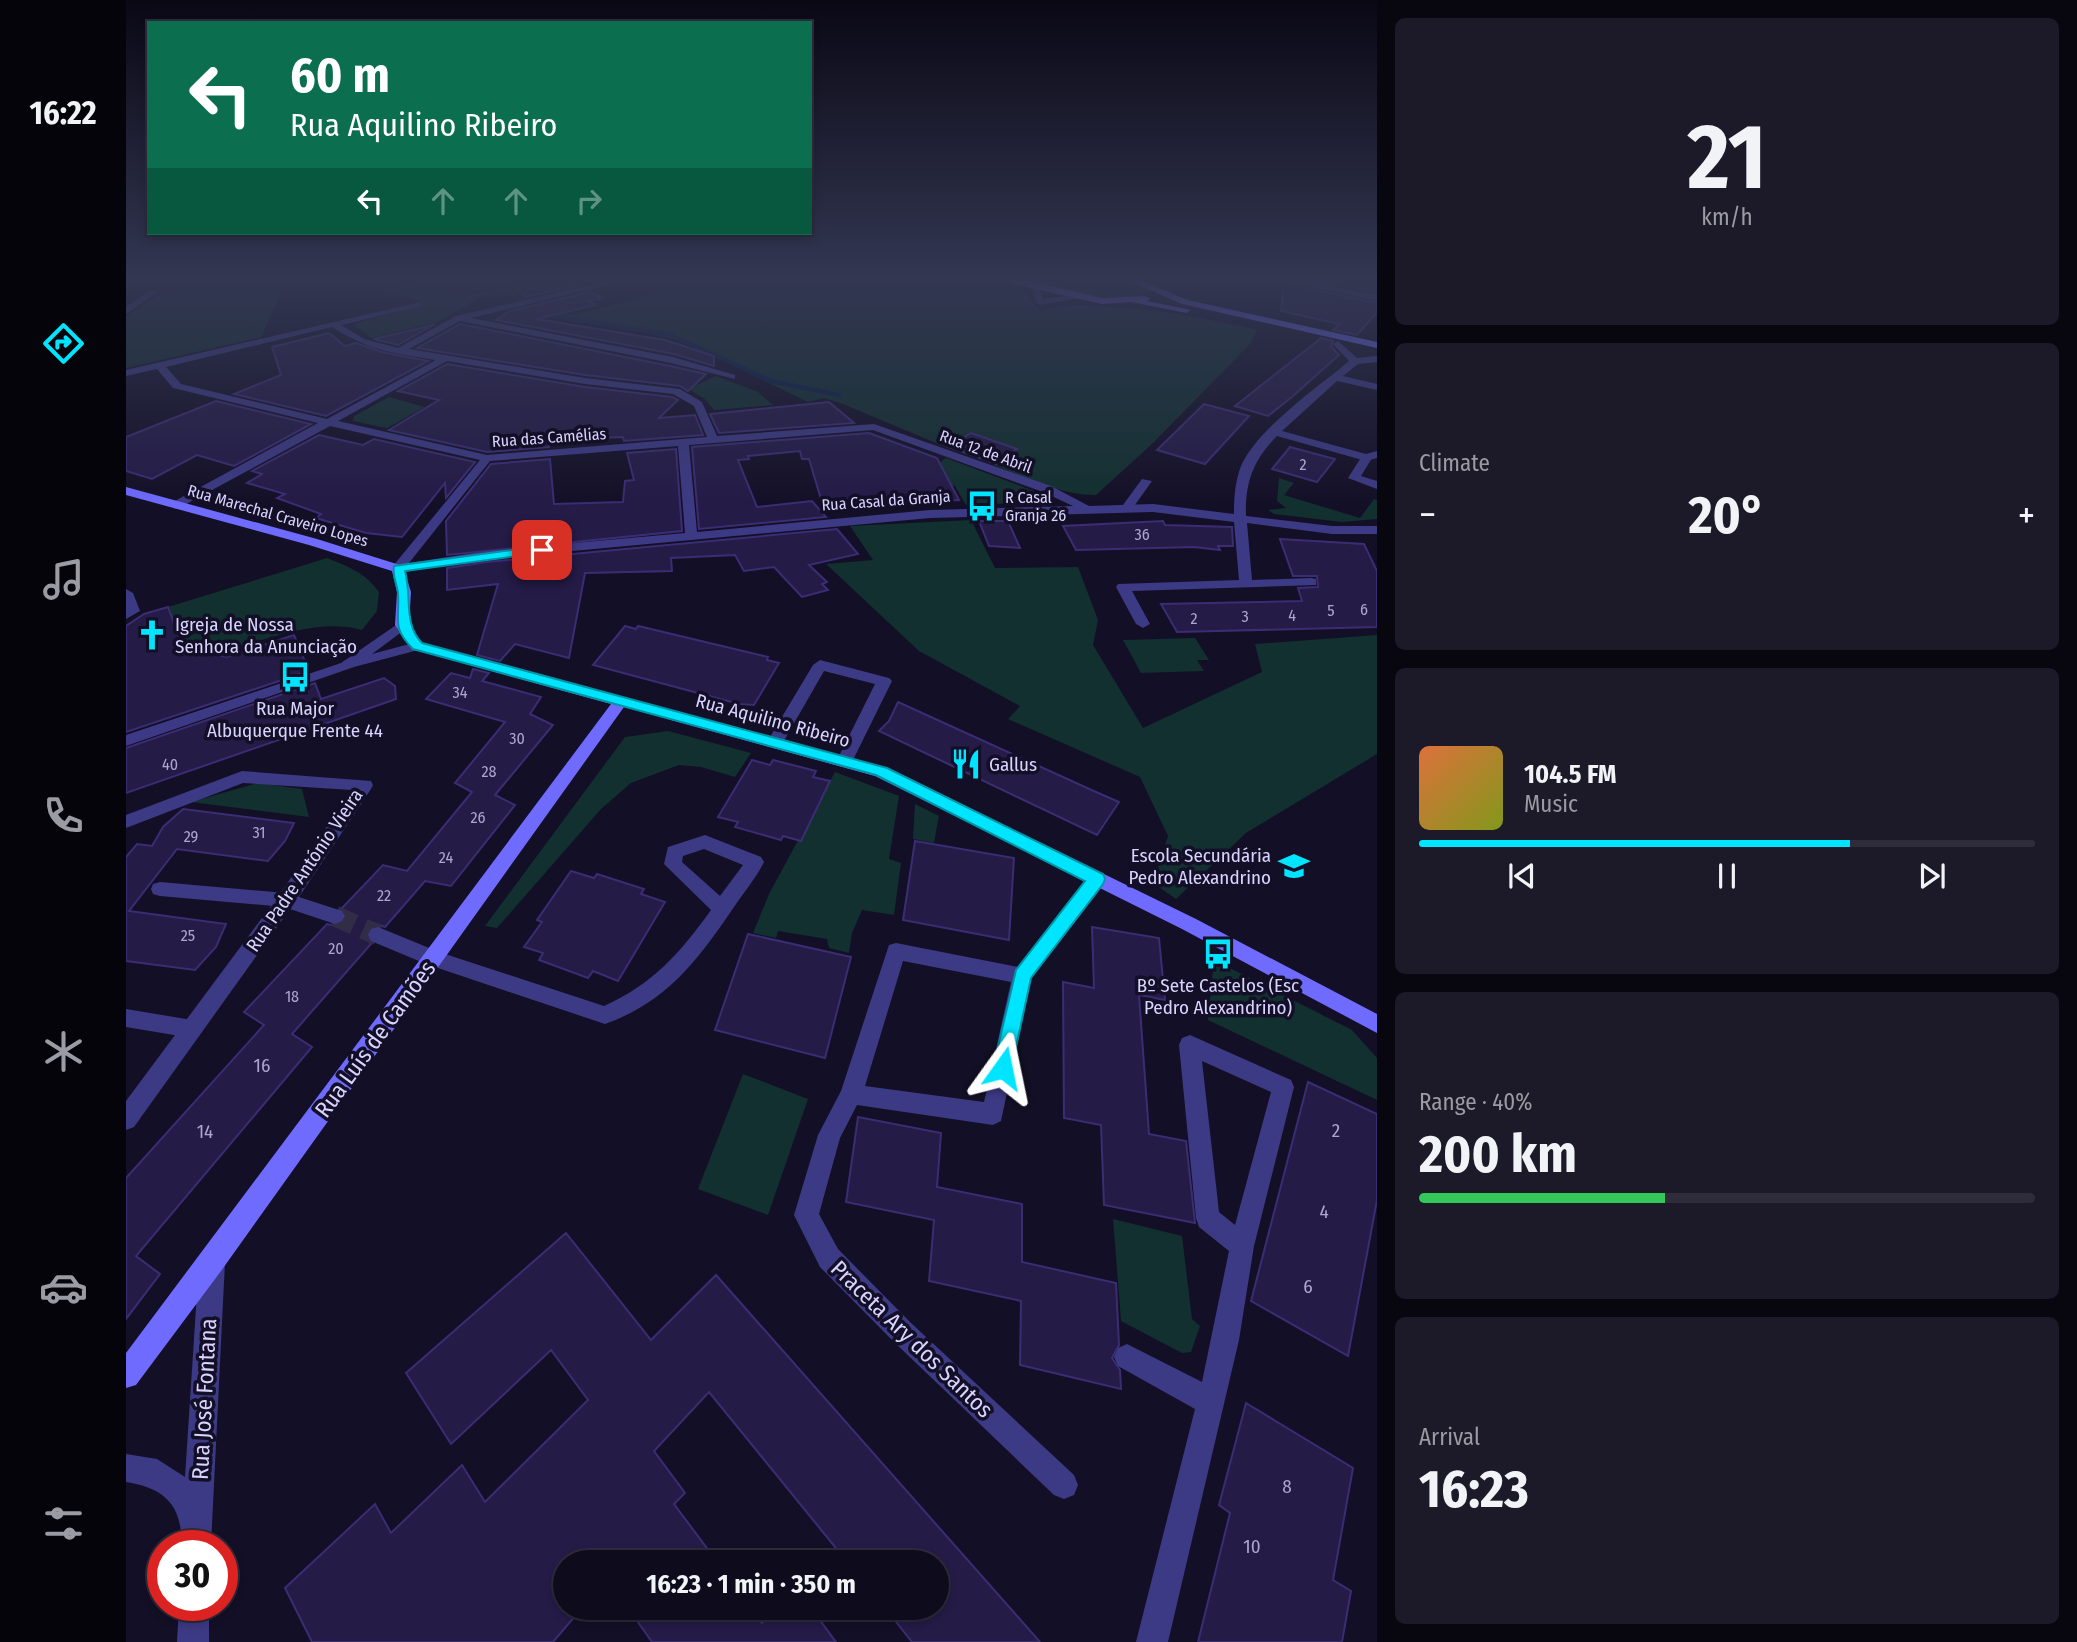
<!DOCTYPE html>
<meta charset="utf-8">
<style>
:root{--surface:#0e0b1c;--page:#1c1929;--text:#f1f3f6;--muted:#9b9ba3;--line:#2e2b3b;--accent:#00e5ff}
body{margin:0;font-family:"Fira Sans Condensed",sans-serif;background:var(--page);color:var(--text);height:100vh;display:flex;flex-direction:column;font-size:26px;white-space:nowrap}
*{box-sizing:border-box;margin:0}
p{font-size:23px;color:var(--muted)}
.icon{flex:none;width:38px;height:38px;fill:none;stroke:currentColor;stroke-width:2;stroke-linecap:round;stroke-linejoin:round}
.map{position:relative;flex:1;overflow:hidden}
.side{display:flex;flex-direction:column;gap:18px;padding:18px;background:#08060f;width:700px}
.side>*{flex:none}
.banner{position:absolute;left:21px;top:21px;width:665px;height:214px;border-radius:0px;box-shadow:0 4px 10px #0003,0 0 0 2px var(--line);background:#0b6e4f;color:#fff;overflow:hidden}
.speed{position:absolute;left:21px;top:1530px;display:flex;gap:14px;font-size:35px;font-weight:700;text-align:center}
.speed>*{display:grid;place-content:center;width:91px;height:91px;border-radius:50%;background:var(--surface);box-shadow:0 4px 10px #0003,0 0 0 2px var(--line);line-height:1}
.speed .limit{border:10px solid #d22;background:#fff;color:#111}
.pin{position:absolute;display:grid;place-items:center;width:60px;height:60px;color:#fff;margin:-30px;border-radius:14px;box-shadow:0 4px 10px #0006}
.me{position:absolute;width:77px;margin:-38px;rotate:12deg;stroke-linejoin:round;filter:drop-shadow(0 0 5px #0008)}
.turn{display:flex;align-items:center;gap:24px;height:147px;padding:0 28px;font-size:32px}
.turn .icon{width:91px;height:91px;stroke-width:2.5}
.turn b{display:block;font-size:49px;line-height:60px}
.lanes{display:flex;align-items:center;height:66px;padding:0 28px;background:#0003;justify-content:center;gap:35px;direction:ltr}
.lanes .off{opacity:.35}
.big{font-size:52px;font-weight:700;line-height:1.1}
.side .widget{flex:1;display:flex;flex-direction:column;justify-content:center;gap:10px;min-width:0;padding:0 24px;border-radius:10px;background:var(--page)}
.side .dial{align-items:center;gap:0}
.dial b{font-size:91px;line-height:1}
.song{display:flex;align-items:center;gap:21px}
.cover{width:84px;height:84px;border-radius:10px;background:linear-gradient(135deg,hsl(20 70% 55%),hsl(70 70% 35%))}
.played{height:7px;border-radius:4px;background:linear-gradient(90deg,var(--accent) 70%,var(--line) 70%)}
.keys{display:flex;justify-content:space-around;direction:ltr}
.heat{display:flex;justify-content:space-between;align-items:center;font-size:38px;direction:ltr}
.charge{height:10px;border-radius:5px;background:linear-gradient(90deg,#34c759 40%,var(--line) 0)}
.trip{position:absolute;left:427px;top:1550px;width:396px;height:70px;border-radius:35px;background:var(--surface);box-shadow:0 4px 10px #0003,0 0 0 2px var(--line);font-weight:700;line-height:70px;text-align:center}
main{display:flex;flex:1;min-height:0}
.dock{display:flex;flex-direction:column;width:126px;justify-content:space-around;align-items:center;background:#06040b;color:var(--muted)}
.dock .icon{width:49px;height:49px}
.dock .active{color:var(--accent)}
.dock b{font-size:32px;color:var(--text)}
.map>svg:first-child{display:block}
.green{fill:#12302f}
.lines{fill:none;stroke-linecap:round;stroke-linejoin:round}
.stream{stroke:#0a1f44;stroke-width:4.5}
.building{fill:#241b47;stroke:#3b2d73;stroke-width:2}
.street-tunnel{stroke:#312d47;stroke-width:21;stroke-dasharray:21 10;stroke-linecap:butt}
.lane{fill:#3d3a85;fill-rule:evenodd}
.street{fill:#3d3a85;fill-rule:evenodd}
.secondary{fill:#6f6bff;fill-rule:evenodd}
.route{fill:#00e5ff;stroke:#0095a6;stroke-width:2}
.labels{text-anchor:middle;stroke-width:7;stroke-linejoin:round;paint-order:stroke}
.far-street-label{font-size:16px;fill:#d9d4ff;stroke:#130f26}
.number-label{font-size:16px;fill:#aca6d1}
.far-poi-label{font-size:16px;fill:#d9d4ff;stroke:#130f26;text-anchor:start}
.poi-label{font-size:19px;fill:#d9d4ff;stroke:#130f26;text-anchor:start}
.street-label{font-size:19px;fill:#d9d4ff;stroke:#130f26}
.near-number-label{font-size:19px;fill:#aca6d1}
.near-street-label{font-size:23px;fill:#d9d4ff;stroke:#130f26}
</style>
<main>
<nav class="dock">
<b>16:22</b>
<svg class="icon active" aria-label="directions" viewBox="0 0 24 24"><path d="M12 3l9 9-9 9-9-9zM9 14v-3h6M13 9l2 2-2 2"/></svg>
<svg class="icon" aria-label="music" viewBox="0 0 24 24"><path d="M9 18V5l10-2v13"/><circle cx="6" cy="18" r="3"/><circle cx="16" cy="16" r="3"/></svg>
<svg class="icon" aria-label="phone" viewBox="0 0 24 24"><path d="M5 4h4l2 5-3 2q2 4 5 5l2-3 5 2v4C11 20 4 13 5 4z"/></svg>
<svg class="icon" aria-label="climate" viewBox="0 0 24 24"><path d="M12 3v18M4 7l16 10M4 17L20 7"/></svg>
<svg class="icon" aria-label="car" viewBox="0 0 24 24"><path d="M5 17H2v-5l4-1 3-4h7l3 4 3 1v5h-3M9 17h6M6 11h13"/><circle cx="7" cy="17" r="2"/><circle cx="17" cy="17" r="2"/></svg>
<svg class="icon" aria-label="filters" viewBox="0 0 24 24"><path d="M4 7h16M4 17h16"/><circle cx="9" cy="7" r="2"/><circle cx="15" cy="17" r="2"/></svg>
</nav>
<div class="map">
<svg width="1251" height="1642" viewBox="0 0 1251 1642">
<rect width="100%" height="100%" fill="#130f26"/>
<g class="green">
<path d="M118,276H362L327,288L346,295L384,285L388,295H358L314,321L245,338L228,324L287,308L295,301C242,287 209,279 155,292L135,337L0,368V316L51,283L108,280Z"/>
<path d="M562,276H865L900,293L914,311C945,301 961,306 993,308C1040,310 1085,320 1131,330L1124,344L1027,443L970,495C935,496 900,477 868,465L890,449L846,433L822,448L717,404L698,398L682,402L556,341L469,322L388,312L394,307L447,315L510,299Z"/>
<path d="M890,276C919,276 1000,267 1018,291C1006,310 910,285 890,276Z"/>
<path d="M590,376L632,392L647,405L588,410L579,399L562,389Z"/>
<path d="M263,397L299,407L261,428L227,421L228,416Z"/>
<path d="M820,458L916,494L918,502L840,505L829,486L816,484L820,474L808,467Z"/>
<path d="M1153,478L1168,483L1158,495L1234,518L1248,499L1251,500V519L1216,522L1148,514L1142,510L1160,508L1151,501Z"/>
<path d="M845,520L869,568L952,567L972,620L967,645L1017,728L1136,672L1129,644L1251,635V754L1120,833L1050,899L1027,883L1042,836L1014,777L882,719L894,706L793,651L700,564L747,560L724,526Z"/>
<path d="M201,558C221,566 240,573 253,592L251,611L236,630C192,618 146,638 104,650L95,648L78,653L56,645L42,607Z"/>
<path d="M1069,638L1083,660H1071L1078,671L1015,673L997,640Z"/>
<path d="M542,731L625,753L609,777L575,767L553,765L505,783L475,809L371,928L359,926L499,737Z"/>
<path d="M709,772L773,796L763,859L775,863L768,915L736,910L726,933L723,953L703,948L701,939L652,931L650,938L627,933L643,894Z"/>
<path d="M132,783L176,789L183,817L65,802Z"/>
<path d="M789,804L813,816L808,843L787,839Z"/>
<path d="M1088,960L1226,1030L1251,1058V1100L1082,1020Z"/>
<path d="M617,1074L682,1099L642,1215L572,1189Z"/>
<path d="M987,1219L1056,1236L1066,1319L1074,1326L1065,1352L1056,1353L995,1321Z"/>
</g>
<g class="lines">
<g class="stream">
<path d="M262,276L306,297"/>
<path d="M417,314L545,335L645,381L713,395"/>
</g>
</g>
<g class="building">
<path d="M378,276H437L453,285L400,297Z"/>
<path d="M1167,276H1251V292Z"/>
<path d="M1158,283L1251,303V312L1231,335L1207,330L1214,324L1155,311Z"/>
<path d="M464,292L476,298L463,301L470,305L410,319L539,340L588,356V366L548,354L370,320L384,311Z"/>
<path d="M309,324L272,345L248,339L295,328Z"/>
<path d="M334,324L544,366L580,374L562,391L554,386L459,375L291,348Z"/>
<path d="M203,333L219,346L230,343L256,352L302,361L200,416L108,394L155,375L146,347Z"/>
<path d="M1195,338L1207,341L1205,346L1213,355L1167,396L1142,416L1109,406Z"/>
<path d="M321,364L459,387L546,397L552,400L533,418L569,415L577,435L498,441L497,437L423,440V447L361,452L263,430L313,400L272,391Z"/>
<path d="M90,401L185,424L108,466L71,455L26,479L0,471V437Z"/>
<path d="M703,402L728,423L593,433L584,414Z"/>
<path d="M1078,404L1123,416L1079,464L1031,450Z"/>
<path d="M743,433L811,458L833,500L697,506L683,459H676L674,451L622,456L623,459L612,460L631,507L686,501L700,517L573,529L566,447Z"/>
<path d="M845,433L891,449L870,464L823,447Z"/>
<path d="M193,435L237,445L248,439L349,462L320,498L319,483L276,537L240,533L190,518L195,514L151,498L159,494L121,483L136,474L126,471Z"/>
<path d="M1164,447L1209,459L1191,482L1146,469Z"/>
<path d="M550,449L556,531L321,555L320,521L365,464L424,459L428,504L497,502L499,481L508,480L501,453Z"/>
<path d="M853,521H882L894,548L863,546Z"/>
<path d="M1037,521L1039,525L1106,527L1107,546H1092L1094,550L1068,547L950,550L937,526Z"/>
<path d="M711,529L732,554L683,565L701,582L696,584L702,590L676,597L648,567L618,571L609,555L545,558L546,571L459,573L443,658L389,644L374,661L351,655L372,584L321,590V568L361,562Z"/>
<path d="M1154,539L1238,544L1251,571V627L1051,632L1035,604L1176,601L1172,588L1192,587L1191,576H1167Z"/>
<path d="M42,607L56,645L100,657L168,635L183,671L0,732V626L18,614Z"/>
<path d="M499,626L510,629L512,626L642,657L641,660L653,663L628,705L613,704L467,665Z"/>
<path d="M347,669L363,673L356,681L415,697L404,714L427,725L369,795L389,805L325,886L299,881L259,927L251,924L243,928L240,936L245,944L166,1034L186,1047L10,1256L34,1274L0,1319V1178L138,1025L118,1012L201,924L210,926L218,922L221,915L216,908L257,865L281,871L346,792L329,783L379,722L300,699L325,673L344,678Z"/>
<path d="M258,678L269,686L270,699L0,793V748L189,683L195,699Z"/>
<path d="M772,702L970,792L993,802L971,835L753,731L763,721Z"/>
<path d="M626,760L644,765L647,760L690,771L687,777L704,781L675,841L657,836L655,840L609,827L612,822L592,817Z"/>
<path d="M57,809L168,823L159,841L142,861L51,849L3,911L100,924L90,947L69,970L0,961V857L11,844L26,846L37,827Z"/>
<path d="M789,841L888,858L883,940L777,920Z"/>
<path d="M445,871L468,878L471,874L518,889L515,894L539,902L492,981L467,971L462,978L413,960L417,953L398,947L416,922L411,920Z"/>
<path d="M966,927L1033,938L1039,1000L1013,995L1023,1134L1060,1141L1069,1223L978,1205L975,1125L938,1118L937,982L968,988Z"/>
<path d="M622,934L725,957L699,1058L589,1030Z"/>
<path d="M1182,1082L1251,1114V1200L1222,1356L1125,1301Z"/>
<path d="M732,1117L815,1133L811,1187L896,1204V1262L990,1283L993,1345L986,1358L994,1370L995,1389L894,1365L895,1301L803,1281L808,1220L720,1202Z"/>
<path d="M440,1233L525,1340L590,1275L914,1642H786L759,1608H810V1563H722L583,1392L528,1451L559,1493L548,1504L592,1563H439V1608H456L427,1642H186L159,1588L249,1504L265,1533L336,1465L359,1502L462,1400L425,1350L325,1444L280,1373Z"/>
<path d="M1120,1403L1227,1468L1207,1580L1225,1591L1216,1642H1072L1104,1513L1093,1505Z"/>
<path d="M502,1608H625L636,1623L648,1608H685L710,1642H526Z"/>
</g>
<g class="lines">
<path class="street-tunnel" d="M209,916L252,935"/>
<g class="lane">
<path d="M25,290L32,292L0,314V307Z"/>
<path d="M1236,456L1246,458L1235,476L1251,481V489L1222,478Z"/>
<path d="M1016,479L1026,481L1004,512H996L994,509Z"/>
<path d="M0,589L7,593L14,611L0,619Z"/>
<path d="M694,660L763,678L766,681L727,760L719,766L711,760L749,684L698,671L655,746H643L641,742L687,665Z"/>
<path d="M34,882L160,893L167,895L169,900L167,905L160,907L34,896L27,894L25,889L27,884Z"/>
<path d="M0,1009L66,1020L73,1022L77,1029L73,1036L66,1038L0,1027Z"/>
<path d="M1064,1035L1165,1080L1168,1087L1128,1246L1113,1340L1042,1642H1010L1069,1409L992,1366L988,1357L992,1348L1001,1344L1076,1382L1103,1251L1073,1227L1070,1218L1053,1045L1056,1038ZM1076,1061L1145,1092L1109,1225L1093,1212Z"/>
</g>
<g class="street">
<path d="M504,276H518L345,318L547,357L609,375V379L545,363L334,321L283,349L459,378L554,389L576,402L591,436L748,424L925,486L963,506L1027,504L1108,514C1108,499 1109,481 1115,466C1133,427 1190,389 1223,361L1207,344L1212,341L1231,358L1251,356V362L1232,364L1217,376L1251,384V390L1211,381L1156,431L1240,454L1251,451V458L1240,461L1151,436C1127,460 1119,483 1120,516L1206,526H1251V534H1206L1121,523L1126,580L1185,578L1190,579V585L1006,591L1024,624L1017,628L1010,624L990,587L992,584L1113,580L1108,522L1027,512L804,518L361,559L272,573L265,569L267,566L354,460L204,426L51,509L47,508V502L192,423L47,388L31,369L0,376V370L295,302V306L215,325L238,339L272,348L330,316ZM206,327C244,351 267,353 310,360L201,419L55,384L40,367ZM321,361L459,384L547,394L568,406L581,437L361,455L212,421ZM747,430L917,492L947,506L804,510L571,532L563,445ZM552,446L559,533L361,551L283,563L364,461Z"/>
<path d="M1139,276H1154L1251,295V301Z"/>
<path d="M906,284H912L917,299L955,294L959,297L914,305L910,302Z"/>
<path d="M276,621L281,622V628L246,654L291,642L298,646L296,649L228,667L0,746V735L215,663Z"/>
<path d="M116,771L245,781L247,785L245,789L173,897L216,911L219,916L216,921L209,924L164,909L8,1127L0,1130V1101L153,895L226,790L117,783L0,828V815Z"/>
<path d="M579,835L635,857L638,862C630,878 618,892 608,907C572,960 541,1002 479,1024L300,964L245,941L242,935L245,929L252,927L313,952L478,1006C527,984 554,953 585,910L538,864L542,847ZM578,849L617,865L594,896L556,862L557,856Z"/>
<path d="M971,872L978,874L980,879L978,884L905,979L875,1121L867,1125L731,1105L714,1138L693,1214L712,1249L784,1322L948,1475L952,1485L948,1495L938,1499L928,1495L766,1340L694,1267L668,1215L692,1135L715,1091L763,945L770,943L892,967L964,874ZM777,961L885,982L858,1102L739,1086Z"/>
<path d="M86,1249L95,1253L99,1262L85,1545H55C57,1505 38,1488 0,1482V1454L31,1459L59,1477L73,1262L77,1253Z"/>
<path d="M53,1605H83V1642H51Z"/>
</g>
<g class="secondary">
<path d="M874,276H884L976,298L1020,296L1024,299L1021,301L1065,310L1061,313L1005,302L976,304L888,284Z"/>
<path d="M992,276H1003L1062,300L1251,342V348L1056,304Z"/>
<path d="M0,487L191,539L277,566L285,592L283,625L296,643L761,768L1070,919L1251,1014V1033L1056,929L749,776L498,707L95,1271L10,1385L0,1388V1353L485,704L286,649L269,625L271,592L266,571L183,545L0,495Z"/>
</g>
</g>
<linearGradient id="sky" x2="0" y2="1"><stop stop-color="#0a0815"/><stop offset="0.55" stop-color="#333752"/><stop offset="1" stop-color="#333752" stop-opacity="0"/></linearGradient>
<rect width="1251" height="506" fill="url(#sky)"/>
<path class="route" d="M416,546L421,547V552L279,571C286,596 277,624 296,643L761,768L977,874L979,879L977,884L905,978L884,1075L877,1077L870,1075L867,1068L890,970L959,881L750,775L287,649C265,627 274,620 272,593C271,584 266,575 268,566Z"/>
<defs>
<g id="bus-bare" transform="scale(2.415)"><path d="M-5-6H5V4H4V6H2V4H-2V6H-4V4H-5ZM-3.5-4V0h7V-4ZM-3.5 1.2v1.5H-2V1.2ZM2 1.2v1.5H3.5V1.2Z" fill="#00e5ff" stroke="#130f26" stroke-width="2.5" paint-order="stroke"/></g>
<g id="church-bare" transform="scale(2.415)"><path d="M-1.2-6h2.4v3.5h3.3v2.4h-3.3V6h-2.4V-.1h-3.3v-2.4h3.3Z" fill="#00e5ff" stroke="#130f26" stroke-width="2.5" paint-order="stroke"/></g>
<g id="restaurant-bare" transform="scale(2.415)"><path d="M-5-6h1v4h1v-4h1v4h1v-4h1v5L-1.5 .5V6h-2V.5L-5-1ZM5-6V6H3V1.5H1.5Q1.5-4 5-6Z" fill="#00e5ff" stroke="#130f26" stroke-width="2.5" paint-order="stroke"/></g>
<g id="school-bare" transform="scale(2.415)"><path d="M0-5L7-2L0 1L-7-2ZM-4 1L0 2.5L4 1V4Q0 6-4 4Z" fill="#00e5ff" stroke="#130f26" stroke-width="2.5" paint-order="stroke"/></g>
</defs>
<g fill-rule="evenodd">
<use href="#bus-bare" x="856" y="506"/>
<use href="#church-bare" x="26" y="635"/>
<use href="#bus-bare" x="169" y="677"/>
<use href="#restaurant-bare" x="840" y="764"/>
<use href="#school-bare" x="1168" y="866"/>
<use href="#bus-bare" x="1092" y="954"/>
</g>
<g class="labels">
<g class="far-street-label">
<text transform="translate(423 437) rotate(-4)" y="6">Rua das Camélias</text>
<text transform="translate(860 451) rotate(20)" y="6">Rua 12 de Abril</text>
<text transform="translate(760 500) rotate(-4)" y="6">Rua Casal da Granja</text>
<text transform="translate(152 515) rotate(16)" y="6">Rua Marechal Craveiro Lopes</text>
</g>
<g class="number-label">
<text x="1177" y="470">2</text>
<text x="1016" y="540">36</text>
<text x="1238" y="615">6</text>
<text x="1205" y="616">5</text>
<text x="1166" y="621">4</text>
<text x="1119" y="622">3</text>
<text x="1068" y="624">2</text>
<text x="334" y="698">34</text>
<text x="391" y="744">30</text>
<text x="44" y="770">40</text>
<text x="363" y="777">28</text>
<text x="352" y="823">26</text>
<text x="133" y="838">31</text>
<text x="65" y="842">29</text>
<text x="320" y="863">24</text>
<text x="258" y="901">22</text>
<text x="62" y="941">25</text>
<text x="210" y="954">20</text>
<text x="166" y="1002">18</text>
</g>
<g class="far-poi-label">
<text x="879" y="503">R Casal<tspan x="879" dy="18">Granja 26</tspan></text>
</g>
<g class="poi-label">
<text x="49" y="631">Igreja de Nossa<tspan x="49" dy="22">Senhora da Anunciação</tspan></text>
<text x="169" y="715" text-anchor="middle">Rua Major<tspan x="169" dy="22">Albuquerque Frente 44</tspan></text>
<text x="863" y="771">Gallus</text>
<text x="1145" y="862" text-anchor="end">Escola Secundária<tspan x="1145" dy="22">Pedro Alexandrino</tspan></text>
<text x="1092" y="992" text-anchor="middle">Bº Sete Castelos (Esc<tspan x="1092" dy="22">Pedro Alexandrino)</tspan></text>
</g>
<g class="street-label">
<text transform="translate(647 720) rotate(15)" y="7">Rua Aquilino Ribeiro</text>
<text transform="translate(178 870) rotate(-56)" y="7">Rua Padre António Vieira</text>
</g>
<g class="near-number-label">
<text x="136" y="1072">16</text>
<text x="1210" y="1137">2</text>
<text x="79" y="1138">14</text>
<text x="1198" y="1218">4</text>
<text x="1182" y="1293">6</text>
<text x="1161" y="1493">8</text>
<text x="1126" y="1553">10</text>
</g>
<g class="near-street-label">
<text transform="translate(249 1039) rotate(-54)" y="8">Rua Luís de Camões</text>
<text transform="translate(786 1339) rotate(44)" y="8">Praceta Ary dos Santos</text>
<text transform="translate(78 1399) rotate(-87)" y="8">Rua José Fontana</text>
</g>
</g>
</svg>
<div class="speed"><div class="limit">30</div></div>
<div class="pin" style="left:416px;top:550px;background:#d93025"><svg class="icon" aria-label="arrive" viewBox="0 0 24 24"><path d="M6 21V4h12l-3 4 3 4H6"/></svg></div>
<svg class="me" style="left:877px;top:1068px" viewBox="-20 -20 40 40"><path d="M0-17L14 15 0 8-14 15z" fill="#00e5ff" stroke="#fff" stroke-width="4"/></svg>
<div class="trip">16:23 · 1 min · 350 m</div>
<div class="banner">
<div class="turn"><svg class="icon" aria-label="left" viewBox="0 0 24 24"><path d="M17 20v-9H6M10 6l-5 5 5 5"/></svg><div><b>60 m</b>Rua Aquilino Ribeiro</div></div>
<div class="lanes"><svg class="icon" aria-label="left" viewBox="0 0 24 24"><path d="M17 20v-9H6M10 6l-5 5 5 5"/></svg><svg class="icon off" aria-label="ahead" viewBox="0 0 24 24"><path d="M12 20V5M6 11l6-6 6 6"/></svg><svg class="icon off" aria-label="ahead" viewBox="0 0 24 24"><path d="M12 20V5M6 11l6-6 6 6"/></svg><svg class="icon off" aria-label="right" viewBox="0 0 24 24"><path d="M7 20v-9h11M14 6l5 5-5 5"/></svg></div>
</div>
</div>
<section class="side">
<div class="widget dial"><b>21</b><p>km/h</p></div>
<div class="widget"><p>Climate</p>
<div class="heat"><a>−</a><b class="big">20°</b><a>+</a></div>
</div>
<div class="widget">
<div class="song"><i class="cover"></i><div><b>104.5 FM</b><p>Music</p></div></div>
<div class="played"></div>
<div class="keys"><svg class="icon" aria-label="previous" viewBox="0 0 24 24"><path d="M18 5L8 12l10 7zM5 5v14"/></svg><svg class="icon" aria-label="pause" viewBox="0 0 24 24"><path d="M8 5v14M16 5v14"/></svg><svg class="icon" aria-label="next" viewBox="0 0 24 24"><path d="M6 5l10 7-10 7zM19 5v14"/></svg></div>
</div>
<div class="widget"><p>Range · 40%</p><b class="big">200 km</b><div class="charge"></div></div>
<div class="widget"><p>Arrival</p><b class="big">16:23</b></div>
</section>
</main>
